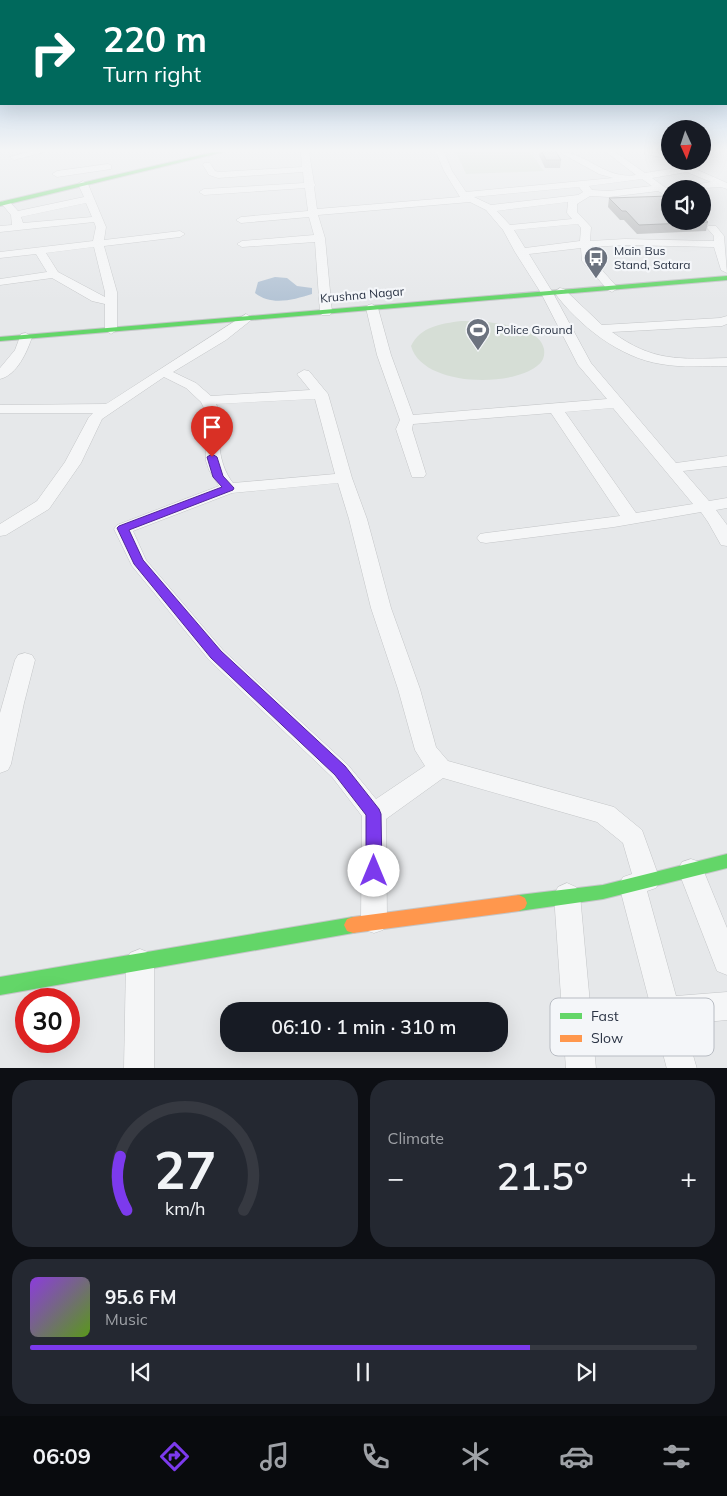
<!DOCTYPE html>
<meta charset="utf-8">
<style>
:root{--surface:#171b24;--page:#242831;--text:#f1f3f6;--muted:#9ea1a6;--line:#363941;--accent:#7c3aed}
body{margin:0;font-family:Mulish,sans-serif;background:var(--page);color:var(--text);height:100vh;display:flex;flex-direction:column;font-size:19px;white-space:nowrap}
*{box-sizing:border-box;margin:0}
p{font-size:16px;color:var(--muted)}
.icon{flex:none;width:28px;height:28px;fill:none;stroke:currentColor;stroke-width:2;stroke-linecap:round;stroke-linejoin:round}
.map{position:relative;height:1068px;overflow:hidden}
.side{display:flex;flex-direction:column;gap:12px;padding:12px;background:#0d0f14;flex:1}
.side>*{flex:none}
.top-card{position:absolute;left:0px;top:0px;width:728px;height:105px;box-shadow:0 5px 20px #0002;background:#00695c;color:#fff;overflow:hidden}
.needle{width:32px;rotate:177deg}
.fabs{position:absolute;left:661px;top:120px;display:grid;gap:10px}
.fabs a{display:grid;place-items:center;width:50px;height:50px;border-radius:50%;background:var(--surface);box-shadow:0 5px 20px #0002;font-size:25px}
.speed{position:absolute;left:15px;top:988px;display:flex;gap:10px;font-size:25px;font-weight:700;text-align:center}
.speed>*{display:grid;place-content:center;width:65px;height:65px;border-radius:50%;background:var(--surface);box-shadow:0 5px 20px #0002;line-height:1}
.speed .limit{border:8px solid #d22;background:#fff;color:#111}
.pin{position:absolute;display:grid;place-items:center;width:42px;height:42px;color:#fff;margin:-51px -21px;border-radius:50% 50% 50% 0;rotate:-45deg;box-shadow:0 0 5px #0007}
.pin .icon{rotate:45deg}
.me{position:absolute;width:55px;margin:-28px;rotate:0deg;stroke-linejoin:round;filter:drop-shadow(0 0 4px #0008)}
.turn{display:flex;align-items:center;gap:18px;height:105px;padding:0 20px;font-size:22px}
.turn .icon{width:65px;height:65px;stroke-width:2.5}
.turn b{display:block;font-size:35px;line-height:42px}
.big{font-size:38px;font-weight:600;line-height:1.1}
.side .widget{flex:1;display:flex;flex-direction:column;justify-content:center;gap:8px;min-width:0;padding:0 18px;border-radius:20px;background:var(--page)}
.side .dial{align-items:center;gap:0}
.dial svg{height:130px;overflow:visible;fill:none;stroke:var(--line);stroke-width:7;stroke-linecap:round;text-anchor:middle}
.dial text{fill:var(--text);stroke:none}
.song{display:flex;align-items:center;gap:15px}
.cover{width:60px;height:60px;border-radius:8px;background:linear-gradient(135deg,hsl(270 70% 55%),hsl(90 70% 35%))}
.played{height:5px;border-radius:2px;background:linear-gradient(90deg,var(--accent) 75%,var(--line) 75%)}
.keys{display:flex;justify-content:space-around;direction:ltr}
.heat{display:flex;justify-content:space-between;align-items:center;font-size:28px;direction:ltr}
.side .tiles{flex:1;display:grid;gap:12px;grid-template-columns:1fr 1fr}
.widget:last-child{grid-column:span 2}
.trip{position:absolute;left:220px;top:1002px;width:288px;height:50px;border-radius:20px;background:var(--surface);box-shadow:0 5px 20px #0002;font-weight:600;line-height:50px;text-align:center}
.dock{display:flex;height:80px;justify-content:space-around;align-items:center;background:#090b0e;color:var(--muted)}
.dock .icon{width:35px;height:35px}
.dock .selected{color:var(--accent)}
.dock b{font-size:22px;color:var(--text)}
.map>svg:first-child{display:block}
.green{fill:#d6ded6}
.water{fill:#b4c4d5}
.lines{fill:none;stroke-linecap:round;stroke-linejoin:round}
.street-casing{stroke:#c4c6c8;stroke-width:1}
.fast-casing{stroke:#c4c6c8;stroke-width:2}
.slow-casing{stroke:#c4c6c8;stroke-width:2}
.street{fill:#f5f6f7;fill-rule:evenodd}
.fast{fill:#63d668;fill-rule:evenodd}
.slow{fill:#ff974d;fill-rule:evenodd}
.wall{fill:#b1b3b5}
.building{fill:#ced0d3;stroke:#909294}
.route{fill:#7c3aed;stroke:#51269a}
.labels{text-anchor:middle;stroke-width:4.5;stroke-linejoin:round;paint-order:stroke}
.far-poi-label{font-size:12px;fill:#2b3445;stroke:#f4f6f9;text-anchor:start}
.far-street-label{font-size:12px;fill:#2b3445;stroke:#f4f6f9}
.key{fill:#f4f6f9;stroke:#b8bcc3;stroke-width:1}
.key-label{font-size:14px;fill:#2b3445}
</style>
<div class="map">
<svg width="727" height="1069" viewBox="0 0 727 1069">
<rect width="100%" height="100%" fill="#e6e8ea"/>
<g class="green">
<path d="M456,152H530L544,171L466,174Z"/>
<path d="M461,321C481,321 539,323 544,349C545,356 543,362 537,366C509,388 422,386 411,346C421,326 441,324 461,321Z"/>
</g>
<path class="water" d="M275,277L287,278L297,286L312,288V294C293,300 271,306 255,293L258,282Z"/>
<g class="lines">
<g class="street-casing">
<g id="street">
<path d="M28,152H44L14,160L10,157Z"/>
<path d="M301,152H309L314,183L316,185L314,187L317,209L460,197L444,171L436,152H444L452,171L466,192L613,178L599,174L559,152C587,152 605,180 636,175L606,152H615L645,173L682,167L678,161H687L691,167L727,183V189L721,187L688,189L693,185L711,182L687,172L652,178L670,191V198L658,191L609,197L590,196L577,204V212L591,227L590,241L625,239L714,241V236L707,228L708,226H716L724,236L727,273L721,270L714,247L625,245L591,247L593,260L618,288L612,292L608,290L582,261L581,248L529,254L553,293L591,363L676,463L727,456V466L683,471L709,501L727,498V508L716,510L727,525V546L721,545L708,522L701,512L614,527L486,543L480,542L477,538L480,534L486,533L620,516L551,413L413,424L412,429L426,474L424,477H412L396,429L400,420L377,355L366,308L368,305L372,304L378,308L391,355L413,415L607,399L578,365L541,293L515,252L503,230L486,210L470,202L318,215L325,238L332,312L330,315H322L320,312L315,242L242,247L237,244L242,241L314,235L309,217L241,223L236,220L241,217L308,211L305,188L204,195L199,192L204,189L304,183L303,172L218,178L209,175L203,165L204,163H210L215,171L219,172L302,167ZM642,179L652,186L609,191L592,190L589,186ZM579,187L583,192L578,195L491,205L474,197ZM568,202L567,213L572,219L510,225L497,211ZM578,224L581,228L580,241L525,248L514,230ZM613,408L693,504L636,513L565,412Z"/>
<path d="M644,152L670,153V159L645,154Z"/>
<path d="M108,164L111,165V169L57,177L52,174L57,171Z"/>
<path d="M83,181L88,184L106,227L104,240L180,231L185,234L180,237L104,246L117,292V330L111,334L105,330V304L92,301L52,278L0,285V279L47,272L36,254L0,258V252L93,241L96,227L94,222L0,232V226L12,225L11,215L1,203L3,201H9L18,211L84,197L78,184ZM86,203L92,217L23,223L21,217ZM94,247L105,292V297L58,272L46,253Z"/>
<path d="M560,288L564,289L602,325L720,318L727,316V324L722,326L612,332C653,362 679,359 727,358V366C705,366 683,368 661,364C620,358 578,325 554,292Z"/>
<path d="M246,314L252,318L250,321L226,340L173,372L196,383L211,396L310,390L297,374L304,370L309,371L328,394L352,478L367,519L391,608L420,689L436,747L448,761L614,807L642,830L660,880L656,888L647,891L676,996L727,992V1020L684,1024L697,1069H667L619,885L623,877L632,874L623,843L597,822L443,778L386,819L387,921L383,930L374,933L365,930L361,921L362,816L332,777L209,660L132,566L114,529L117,525L219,486L209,470L206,461L204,408L201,402L186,388L164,377L102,419L81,463L49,509L6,535L0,536V524L37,501L65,462L89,417L93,413H0V405L106,404ZM315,399L335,474L233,483C216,461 219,434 218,408L216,404ZM338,483L349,519L371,608L398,689L415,750L425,766L376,799L348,765L223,650L146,560L133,531L232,493Z"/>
<path d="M26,333L32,337C27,352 17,375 0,379V368L15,350L21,334Z"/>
<path d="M25,653L32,655L35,660L24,703L11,764L8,770L0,773V713L15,660L18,655Z"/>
<path d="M691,859L700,862L727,928V975L717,971L678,870L682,862Z"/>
<path d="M567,883L576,887L580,895L596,1069H566L554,895L558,887Z"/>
<path d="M140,949L150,953L154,962V1069H124L126,962L130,953Z"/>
</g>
</g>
<g class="fast-casing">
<g id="fast">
<path d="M214,152H223L0,206V202Z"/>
<path d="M727,276V280L0,341V337Z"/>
<path d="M727,854V868L603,899L519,911L513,908L511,903L513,898L519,895L603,885Z"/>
<path d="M353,917L359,919L362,925L359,931L353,933L0,995V977Z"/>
</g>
</g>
<g class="slow-casing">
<path id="slow" d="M519,895L525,898L527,903L525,908L519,911L353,933L347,931L344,925L347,919L353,917Z"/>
</g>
<use href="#street" class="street"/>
<use href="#fast" class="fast"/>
<use href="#slow" class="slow"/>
</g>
<g class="wall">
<path d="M539,152H556L561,160L560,168H545L539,155Z"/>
<path d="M609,198L708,222L706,231L637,234L624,220H620L608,207Z"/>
</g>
<g class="building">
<path d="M542,152H556L561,160H546Z"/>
<path d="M670,196V221H702V217L708,222L639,225L626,211H622L609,198Z"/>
</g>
<linearGradient id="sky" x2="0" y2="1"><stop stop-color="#93bae0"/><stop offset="0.5" stop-color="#f4f5f6"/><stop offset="1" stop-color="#f4f5f6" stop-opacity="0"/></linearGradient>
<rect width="727" height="301" fill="url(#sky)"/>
<path class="route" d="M212,454L217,457L223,476L234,488L233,490L129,530L143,560L221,651L345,766L379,809L381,814L382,871L380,876L374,878L368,876L366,871V815L335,775L211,658L134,564L117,528L119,526L222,487L213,477L207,457Z"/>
<defs>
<g id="bus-pin" transform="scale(1.25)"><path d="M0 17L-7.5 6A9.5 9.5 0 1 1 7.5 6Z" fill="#6c737f" stroke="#f4f6f9"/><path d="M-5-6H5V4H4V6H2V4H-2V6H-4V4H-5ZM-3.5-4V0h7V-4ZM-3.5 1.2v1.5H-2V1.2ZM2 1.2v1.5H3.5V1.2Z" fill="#fff"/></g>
<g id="stadium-pin" transform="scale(1.25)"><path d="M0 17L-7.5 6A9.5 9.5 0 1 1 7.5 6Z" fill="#6c737f" stroke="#f4f6f9"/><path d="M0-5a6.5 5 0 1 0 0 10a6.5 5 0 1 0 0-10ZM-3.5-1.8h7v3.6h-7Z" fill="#fff"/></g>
</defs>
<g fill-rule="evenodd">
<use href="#bus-pin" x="596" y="258"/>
<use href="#stadium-pin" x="478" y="330"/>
</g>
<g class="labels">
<g class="far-poi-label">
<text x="614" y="255">Main Bus<tspan x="614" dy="14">Stand, Satara</tspan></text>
<text x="496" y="334">Police Ground</text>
</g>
<g class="far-street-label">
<text transform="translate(362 295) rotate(-5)" y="4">Krushna Nagar</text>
</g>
</g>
<rect x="550" y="998" width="164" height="58" rx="8" class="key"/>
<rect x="560" y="1013" width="22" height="6" fill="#63d668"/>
<rect x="560" y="1035" width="22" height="7" fill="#ff974d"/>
<g class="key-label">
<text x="591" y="1021">Fast</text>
<text x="591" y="1043">Slow</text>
</g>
</svg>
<div class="fabs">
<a><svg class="needle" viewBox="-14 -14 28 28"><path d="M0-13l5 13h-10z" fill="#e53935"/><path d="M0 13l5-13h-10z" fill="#9ea1a6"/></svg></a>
<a><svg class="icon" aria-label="sound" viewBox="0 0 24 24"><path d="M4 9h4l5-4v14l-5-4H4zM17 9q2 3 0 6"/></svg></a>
</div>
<div class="speed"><div class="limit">30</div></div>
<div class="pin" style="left:212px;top:457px;background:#d93025"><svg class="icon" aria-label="arrive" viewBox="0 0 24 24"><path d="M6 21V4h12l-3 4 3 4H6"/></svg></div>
<svg class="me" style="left:374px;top:871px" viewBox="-20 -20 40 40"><circle r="19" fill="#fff"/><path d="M0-13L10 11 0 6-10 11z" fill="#7c3aed"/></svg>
<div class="trip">06:10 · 1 min · 310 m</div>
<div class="top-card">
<div class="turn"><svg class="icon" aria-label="right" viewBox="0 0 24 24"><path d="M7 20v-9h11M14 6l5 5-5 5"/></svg><div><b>220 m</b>Turn right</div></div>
</div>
</div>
<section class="side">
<div class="tiles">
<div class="widget dial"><svg viewBox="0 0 100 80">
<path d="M14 69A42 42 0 1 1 86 69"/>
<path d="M14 69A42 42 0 0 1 10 36" stroke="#7c3aed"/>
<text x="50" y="56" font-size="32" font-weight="700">27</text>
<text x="50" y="72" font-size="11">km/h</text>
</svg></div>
<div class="widget"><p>Climate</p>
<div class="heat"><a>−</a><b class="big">21.5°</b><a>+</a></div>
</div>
<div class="widget">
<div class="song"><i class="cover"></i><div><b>95.6 FM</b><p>Music</p></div></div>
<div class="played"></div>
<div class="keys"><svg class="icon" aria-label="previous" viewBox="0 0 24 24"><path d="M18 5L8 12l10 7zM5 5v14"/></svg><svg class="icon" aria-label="pause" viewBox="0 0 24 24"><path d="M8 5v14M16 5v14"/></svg><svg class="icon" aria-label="next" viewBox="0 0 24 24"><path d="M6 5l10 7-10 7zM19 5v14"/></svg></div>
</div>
</div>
</section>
<nav class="dock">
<b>06:09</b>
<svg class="icon selected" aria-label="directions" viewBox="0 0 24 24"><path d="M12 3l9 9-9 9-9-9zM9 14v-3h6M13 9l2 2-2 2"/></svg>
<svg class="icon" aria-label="music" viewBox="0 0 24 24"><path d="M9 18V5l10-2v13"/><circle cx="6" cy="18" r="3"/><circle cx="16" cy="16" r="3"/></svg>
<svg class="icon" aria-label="phone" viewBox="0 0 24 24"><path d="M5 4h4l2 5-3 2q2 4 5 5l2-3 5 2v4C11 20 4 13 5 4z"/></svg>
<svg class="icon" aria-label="climate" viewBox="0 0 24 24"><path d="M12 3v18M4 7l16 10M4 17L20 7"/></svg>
<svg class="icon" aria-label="car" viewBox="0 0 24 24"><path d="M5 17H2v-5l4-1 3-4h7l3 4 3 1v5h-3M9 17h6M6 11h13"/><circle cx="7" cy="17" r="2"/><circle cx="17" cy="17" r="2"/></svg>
<svg class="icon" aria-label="filters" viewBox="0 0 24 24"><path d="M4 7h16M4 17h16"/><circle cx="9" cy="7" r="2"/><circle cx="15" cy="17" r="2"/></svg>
</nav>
